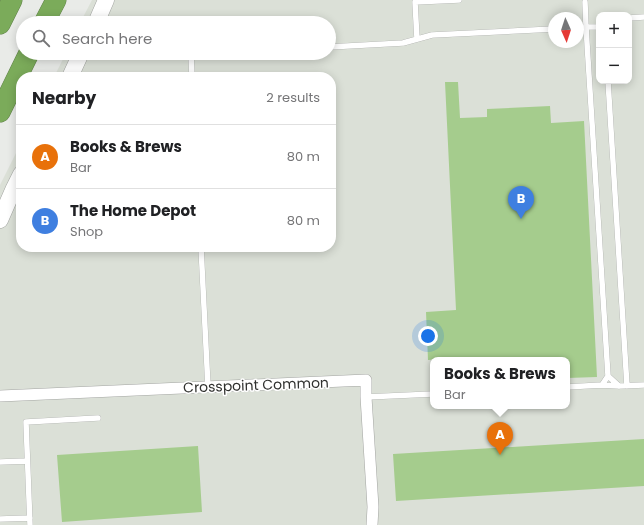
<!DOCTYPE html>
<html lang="en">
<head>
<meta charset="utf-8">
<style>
	body { margin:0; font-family:Poppins,sans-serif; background:#f2f2f2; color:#202124 }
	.controls { position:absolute; right:12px; top:12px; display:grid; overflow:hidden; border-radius:8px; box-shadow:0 2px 10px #0003 }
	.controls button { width:36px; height:36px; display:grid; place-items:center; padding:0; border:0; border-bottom:1px solid #e0e0e0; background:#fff; color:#202124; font:20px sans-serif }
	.compass { position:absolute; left:548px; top:12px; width:36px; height:36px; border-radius:50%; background:#fff; box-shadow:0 2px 10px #0003; rotate:177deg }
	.you { position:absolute; left:428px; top:336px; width:14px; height:14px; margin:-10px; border:3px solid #fff; border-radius:50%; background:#1a73e8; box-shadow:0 0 0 6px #1a73e833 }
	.badge { display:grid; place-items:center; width:26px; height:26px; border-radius:50%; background:#b23789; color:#fff; font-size:13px; font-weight:700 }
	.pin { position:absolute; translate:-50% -33px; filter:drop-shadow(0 1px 2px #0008) }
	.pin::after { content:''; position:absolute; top:21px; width:14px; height:12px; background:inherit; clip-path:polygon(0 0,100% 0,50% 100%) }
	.popup { position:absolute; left:430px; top:357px; width:140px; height:52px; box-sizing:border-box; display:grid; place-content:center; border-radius:8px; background:#fff; filter:drop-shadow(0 1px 3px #0005); font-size:13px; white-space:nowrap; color:#757577 }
	.popup b { font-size:15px; color:#202124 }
	.popup::after { content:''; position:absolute; left:50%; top:100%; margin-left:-8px; border:8px solid transparent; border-top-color:#fff }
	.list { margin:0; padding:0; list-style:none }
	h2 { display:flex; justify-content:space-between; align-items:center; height:52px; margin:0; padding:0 16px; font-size:17px }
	h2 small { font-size:13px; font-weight:400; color:#757577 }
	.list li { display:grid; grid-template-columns:26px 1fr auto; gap:12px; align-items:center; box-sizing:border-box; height:64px; padding:0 16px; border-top:1px solid #e0e0e0 }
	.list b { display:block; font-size:15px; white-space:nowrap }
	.list p { margin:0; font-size:13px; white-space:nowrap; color:#757577 }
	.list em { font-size:13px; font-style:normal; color:#757577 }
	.icon { flex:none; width:22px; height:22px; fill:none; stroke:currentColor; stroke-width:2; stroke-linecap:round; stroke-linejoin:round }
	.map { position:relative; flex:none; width:644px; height:525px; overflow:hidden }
	.search { position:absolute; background:#fff; box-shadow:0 2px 10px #0003; left:16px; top:16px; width:320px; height:44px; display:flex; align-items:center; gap:10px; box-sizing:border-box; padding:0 14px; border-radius:22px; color:#757577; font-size:15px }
	.panel { position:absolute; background:#fff; box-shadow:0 2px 10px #0003; left:16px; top:72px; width:320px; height:180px; border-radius:16px }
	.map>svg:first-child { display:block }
</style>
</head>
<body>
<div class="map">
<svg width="644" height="525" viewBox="0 0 644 525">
	<rect width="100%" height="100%" fill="#e9ebe8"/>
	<path fill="#dbe0d7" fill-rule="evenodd" d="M92,0H644V525H0V185L21,143V247H331V77H54L66,53H329V23H80ZM599,15H629V81H599ZM554,18H578V42H554ZM433,360H567V406H433Z"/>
	<path fill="#a5cc8d" d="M445,82H458L460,118L487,117V109L550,106L551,123L584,121L597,377L567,378V360H457V358L428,360L426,312L456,310Z
		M644,439V486L396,501L393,454Z
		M198,446L202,512L62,522L57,455Z"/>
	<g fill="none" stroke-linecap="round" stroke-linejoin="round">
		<g stroke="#a3a5a2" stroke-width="6">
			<path id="lane" d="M585,2L586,27H599
				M629,18L644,17
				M417,39L415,2L459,0
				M329,47L403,43L432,35L554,29
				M106,53L111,55L191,54L217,53
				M191,54L192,77
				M608,81L627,386
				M201,247L208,387
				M608,376L619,386
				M602,385L619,386L644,385
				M567,387L602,385L608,376L586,27L578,28
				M366,397L433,394
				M0,462L27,461
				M0,519L30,518
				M30,525L26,422L98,418"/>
		</g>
		<g stroke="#a3a5a2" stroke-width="12">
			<path id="street" d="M0,396L366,380V397L373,507L372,525"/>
		</g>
		<g stroke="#a3a5a2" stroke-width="17">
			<path id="secondary" d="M96,23L106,0
				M70,77L81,53
				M0,220L14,188L21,174"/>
		</g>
		<g stroke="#61804b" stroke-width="21">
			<path id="highway" d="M44,23L56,0
				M0,24L12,0
				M0,112L29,53"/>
		</g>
		<use href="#lane" stroke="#fff" stroke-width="5.5"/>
		<use href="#street" stroke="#fff" stroke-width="11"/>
		<use href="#secondary" stroke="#fff" stroke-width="16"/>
		<use href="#highway" stroke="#7bab5a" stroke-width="20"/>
	</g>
	<g text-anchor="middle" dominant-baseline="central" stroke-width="3" stroke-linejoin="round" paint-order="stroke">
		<g font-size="14" fill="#30312f" stroke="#fff">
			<text transform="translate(256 385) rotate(-2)">Crosspoint Common</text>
		</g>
	</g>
</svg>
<div class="controls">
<button>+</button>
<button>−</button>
</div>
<svg class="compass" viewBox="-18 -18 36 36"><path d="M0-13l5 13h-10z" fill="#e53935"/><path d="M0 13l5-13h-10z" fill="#757577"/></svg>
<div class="you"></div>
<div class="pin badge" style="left:500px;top:455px;background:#e8710a">A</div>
<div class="popup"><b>Books &amp; Brews</b>Bar</div>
<div class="pin badge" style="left:521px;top:219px;background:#3f7fe0">B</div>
<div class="search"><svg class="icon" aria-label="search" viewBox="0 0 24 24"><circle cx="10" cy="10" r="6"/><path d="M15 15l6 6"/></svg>Search here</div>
<section class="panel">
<h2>Nearby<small>2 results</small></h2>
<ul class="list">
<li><span class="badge" style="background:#e8710a">A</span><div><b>Books &amp; Brews</b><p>Bar</p></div><em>80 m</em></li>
<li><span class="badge" style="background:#3f7fe0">B</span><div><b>The Home Depot</b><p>Shop</p></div><em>80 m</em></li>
</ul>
</section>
</div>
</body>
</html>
